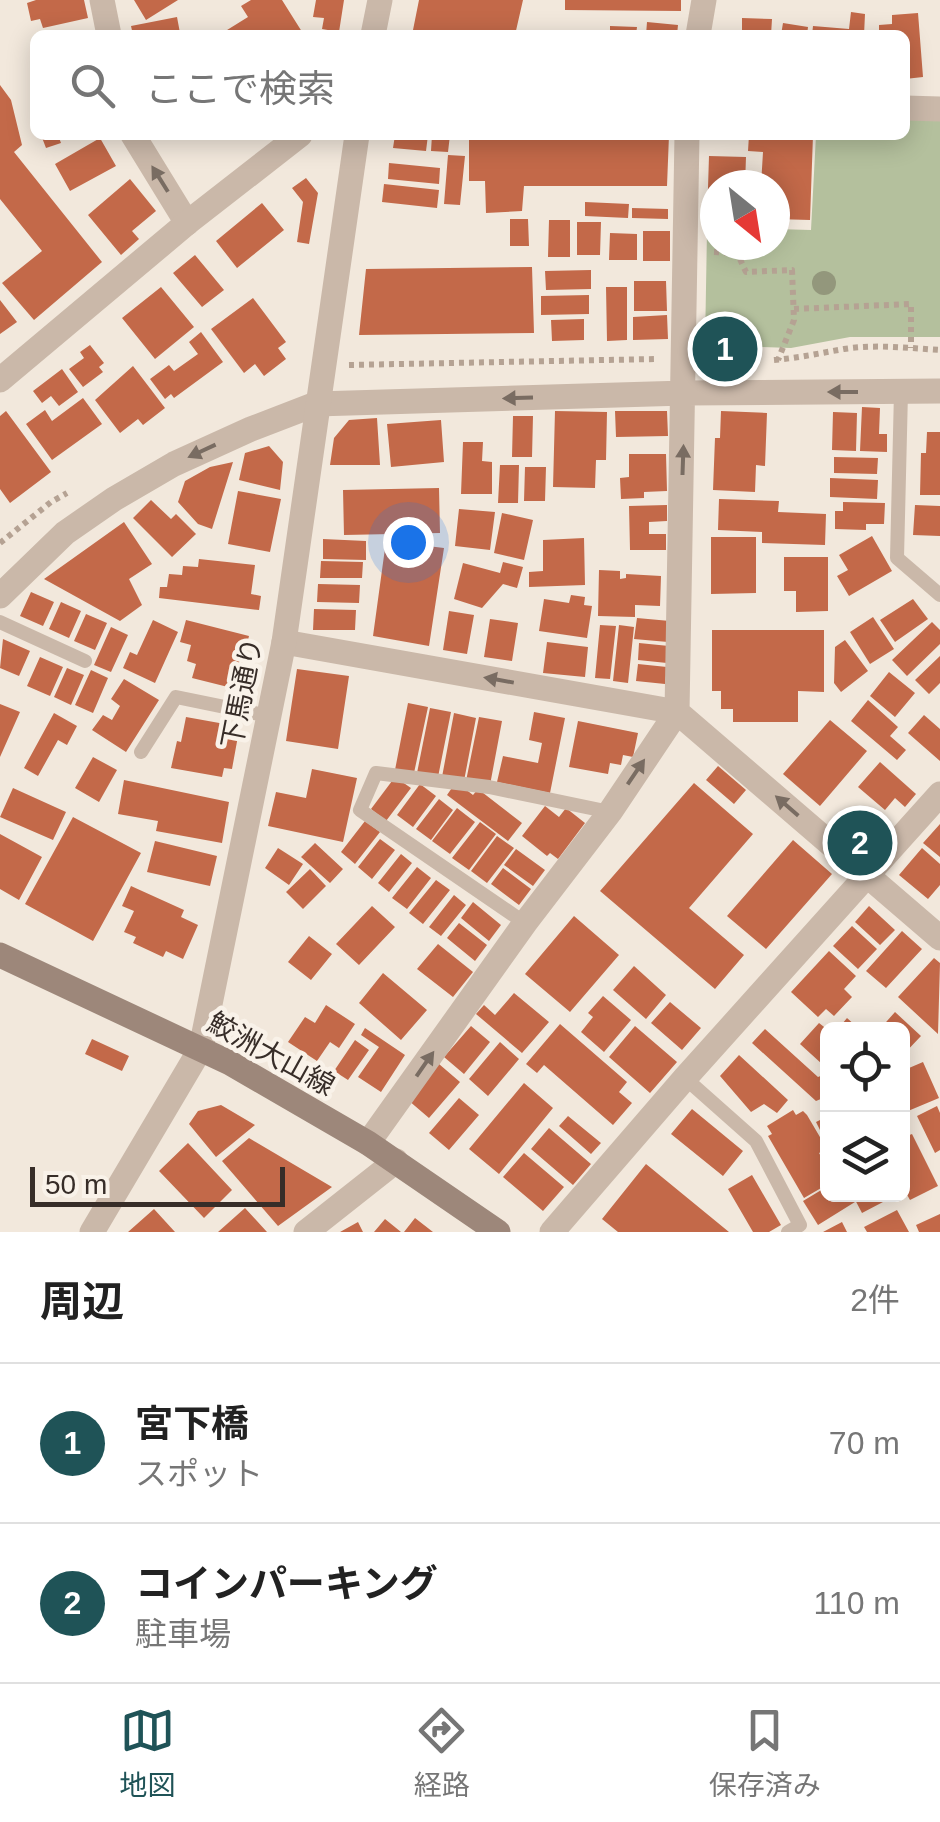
<!DOCTYPE html>
<html lang="ja">
<head>
<meta charset="utf-8">
<style>
	body { margin:0; font-family:Helvetica,"Noto Sans JP",sans-serif; background:#f6f6f6; color:#222 }
	.controls { position:absolute; right:30px; bottom:30px; display:grid; overflow:hidden; border-radius:15px; box-shadow:0 5px 25px #0003 }
	.controls button { width:90px; height:90px; display:grid; place-items:center; padding:0; border:0; border-bottom:2px solid #e0e0e0; background:#fff; color:#222; font:50px sans-serif }
	.compass { position:absolute; left:700px; top:170px; width:90px; height:90px; border-radius:50%; background:#fff; box-shadow:0 5px 25px #0003; rotate:150deg }
	.scale { position:absolute; left:30px; bottom:25px; width:255px; box-sizing:border-box; padding-left:10px; border:5px solid #372d28; border-top:0; font-size:28px; line-height:35px; white-space:nowrap; color:#372d28; -webkit-text-stroke:8px #f9f2e9; paint-order:stroke }
	.you { position:absolute; left:408px; top:542px; width:35px; height:35px; margin:-25px; border:8px solid #fff; border-radius:50%; background:#1a73e8; box-shadow:0 0 0 15px #1a73e833 }
	.badge { display:grid; place-items:center; width:65px; height:65px; border-radius:50%; background:#1f5357; color:#fff; font-size:32px; font-weight:700 }
	.pin { position:absolute; translate:-50% -50%; border:5px solid #fff; box-shadow:0 2px 10px #0006 }
	.list { margin:0; padding:0; list-style:none }
	h2 { display:flex; justify-content:space-between; align-items:center; height:130px; margin:0; padding:0 40px; font-size:42px }
	h2 small { font-size:32px; font-weight:400; color:#767676 }
	.list li { display:grid; grid-template-columns:65px 1fr auto; gap:30px; align-items:center; box-sizing:border-box; height:160px; padding:0 40px; border-top:2px solid #e0e0e0 }
	.list b { display:block; font-size:38px; white-space:nowrap }
	.list p { margin:0; font-size:32px; white-space:nowrap; color:#767676 }
	.list em { font-size:32px; font-style:normal; color:#767676 }
	.icon { flex:none; width:55px; height:55px; fill:none; stroke:currentColor; stroke-width:2; stroke-linecap:round; stroke-linejoin:round }
	.map { position:relative; flex:none; width:940px; height:1232px; overflow:hidden }
	.search { position:absolute; background:#fff; box-shadow:0 5px 25px #0003; left:30px; right:30px; top:30px; height:110px; display:flex; align-items:center; gap:25px; box-sizing:border-box; padding:0 35px; border-radius:15px; color:#767676; font-size:38px }
	.sheet { height:450px; background:#fff }
	nav { display:flex; justify-content:space-around; align-items:center; box-sizing:border-box; height:140px; border-top:2px solid #e0e0e0; background:#fff; font-size:28px; color:#767676 }
	nav a { display:grid; justify-items:center; gap:5px }
	nav .on { color:#1f5357 }
	.map>svg:first-child { display:block }
</style>
</head>
<body>
<div class="map">
<svg width="940" height="1232" viewBox="0 0 940 1232">
	<rect width="100%" height="100%" fill="#f2e8dc"/>
	<path fill="#b4c09d" d="M905,108L940,109V337H850L791,348L705,345L707,231L715,232V245H775V229L811,230L816,135H905Z"/>
	<path fill="#c36949" d="M36,0H84L88,18L43,28L40,19L31,21L27,3Z
		M134,0H178L146,20Z
		M251,0H282L304,35H219L248,17L241,6Z
		M316,0H344L339,32L322,29L324,18L313,17Z
		M419,0H523L515,35H412Z
		M565,0H681V11L565,10Z
		M851,12L865,14L864,35H812L813,26L849,29Z
		M918,13L923,77L905,79V35H879V25L892,24V15Z
		M177,17L180,33L133,35L131,26Z
		M742,18L772,19L771,35H742Z
		M647,22L678,25L677,35H646Z
		M783,23L808,27L807,35H781Z
		M610,26L637,27L636,35H610Z
		M0,85L11,100L22,145L14,152L102,262L34,320L2,283L42,251L0,199Z
		M41,135H58L61,143L46,148Z
		M395,135H428L426,151L393,148Z
		M432,135H450L448,152L431,151Z
		M469,135H669L667,186H524L522,211L486,213L485,181H469Z
		M749,135H813L810,220L775,219V185H761L763,152L748,151Z
		M100,138L116,166L70,191L55,164Z
		M448,155L465,156L460,205L444,204Z
		M709,156L746,157L745,185H715V221L707,220Z
		M389,163L440,168L439,184L388,179Z
		M306,178L318,193L309,244L297,242L303,202L292,188Z
		M130,179L156,211L132,231L139,239L121,255L88,215Z
		M384,184L439,190L437,208L382,202Z
		M585,202L629,204L628,218L585,216Z
		M262,203L284,230L237,268L216,241Z
		M632,208L668,209V219L632,218Z
		M510,219H528L529,246H510Z
		M549,220H570V257H548Z
		M577,222H601L600,255H577Z
		M643,231H670V261H643Z
		M610,233L637,234V260H609Z
		M195,255L224,290L202,307L173,273Z
		M532,267L534,333L359,335L366,269Z
		M591,270V289L546,290L545,271Z
		M634,281H666L667,311H634Z
		M161,287L194,327L155,359L122,318Z
		M606,287H627V340L607,341Z
		M589,295V314L541,315V296Z
		M253,298L286,342L278,348L286,359L264,376L255,364L244,373L211,329Z
		M0,300L17,322L0,334Z
		M667,315L668,339L633,340V317Z
		M584,319V340L552,341L551,320Z
		M201,332L223,362L174,398L171,394L165,399L150,379L169,365L174,371L198,354L189,342Z
		M90,345L104,363L99,367L103,372L83,387L69,369L84,358L80,352Z
		M133,366L165,408L143,425L138,419L120,433L95,400Z
		M62,369L78,392L59,406L51,396L42,403L33,391Z
		M83,398L102,424L52,460L26,424L45,410L52,421Z
		M862,407L880,408L879,434H887V452L860,451Z
		M6,411L51,472L10,503L0,489V416Z
		M555,411L607,412L606,460H596L595,488L553,487Z
		M615,411H667L668,436L616,437Z
		M721,411L767,413L765,466L756,465L755,492L713,490L715,438H720Z
		M833,412L857,413L856,451L832,450Z
		M513,416H533L532,457H512Z
		M377,418L380,465H330L334,438L349,420Z
		M441,420L444,462L391,467L387,424Z
		M927,432H940V495H920L921,453H926Z
		M463,442H483L482,461L492,462V494H461Z
		M269,446L283,462L280,490L239,480L245,453Z
		M629,454H666L667,491L644,492V498L621,499L620,478L629,477Z
		M834,457L878,458L877,474L834,473Z
		M233,462L212,529L198,524L178,502L185,481L210,467Z
		M500,465H519L518,503H498Z
		M525,467H546L545,501H524Z
		M830,478L878,480L877,499L830,497Z
		M439,488L440,533L344,535L343,490Z
		M238,491L281,499L270,552L228,544Z
		M719,499L779,501L778,512L826,514L825,545L762,543V532L718,530Z
		M151,500L171,519L176,514L196,534L172,557L133,518Z
		M843,502L885,503L884,524H866V530L835,529V511H843Z
		M667,505V521L649,522V534H666V550H630L629,506Z
		M915,505L940,506V536L913,535Z
		M459,509L495,512L490,550L455,546Z
		M502,513L533,520L524,560L494,553Z
		M124,522L152,564L129,579L142,605L120,621L44,579Z
		M872,536L892,571L849,596L837,576L848,570L839,555Z
		M711,537H756V593L711,594Z
		M584,538L585,585L529,587V572L543,571V540Z
		M323,539L366,541V560L323,559Z
		M386,541L444,548L429,646L373,636Z
		M784,557H828V611L796,612V591H784Z
		M199,559L255,565L251,594L261,596L259,610L159,598L160,587H167L169,574L182,575L183,566L198,567Z
		M321,561L363,562L362,578H320Z
		M503,562L523,567L517,588L503,584L482,608L454,599L463,563L500,573Z
		M599,570L620,571V579L626,578V574L661,576L660,606L635,605V617L598,616Z
		M318,584L360,585L359,603L317,602Z
		M31,592L54,602L43,626L20,616Z
		M571,595L585,597L584,605L592,606L587,638L539,631L544,599L569,603Z
		M913,599L928,619L895,642L880,620Z
		M61,602L81,611L69,638L49,629Z
		M314,609L356,610L355,630H313Z
		M449,611L474,615L467,654L443,650Z
		M86,614L107,623L95,650L74,641Z
		M873,617L894,649L870,664L850,632Z
		M637,618L670,621L668,642L634,639Z
		M490,619L518,623L512,661L484,657Z
		M153,620L178,632L155,683L123,668L130,652L137,655Z
		M186,620L249,636L236,689L192,678L196,664L187,661L191,645L180,642Z
		M932,622L940,630V644L907,676L892,660Z
		M600,625L616,626L610,679L595,678Z
		M619,625L634,627L628,683L613,681Z
		M111,627L128,635L111,672L94,665Z
		M712,630H824V692L798,691V722H733V709H721V691H712Z
		M3,639L30,651L19,676L0,668Z
		M845,640L868,671L841,692L834,683L835,647Z
		M547,642L588,647L585,677L543,673Z
		M639,643L669,646L667,663L638,660Z
		M940,656V683L929,694L915,680Z
		M40,657L63,667L50,696L27,686Z
		M638,664L667,667L665,684L636,681Z
		M67,668L84,675L71,705L54,697Z
		M297,669L349,676L338,749L286,741Z
		M91,670L108,678L93,713L75,705Z
		M889,672L915,693L895,717L870,696Z
		M124,679L159,700L126,752L92,730L103,715L112,720L120,706L111,699Z
		M868,700L898,727L890,736L906,750L897,760L851,721Z
		M408,703L428,707L414,773L395,770Z
		M0,704L20,712L0,757Z
		M430,708L451,712L438,777L417,773Z
		M534,712L565,718L550,793L497,782L503,756L538,763L542,743L529,740Z
		M54,713L77,726L67,745L58,740L38,776L24,768Z
		M454,713L476,718L464,781L442,777Z
		M924,715L940,729V761L908,733Z
		M186,717L236,726L234,736H238L232,769L224,768L222,777L171,768L177,741L181,742Z
		M479,717L502,721L490,785L466,781Z
		M830,720L867,751L820,806L783,774Z
		M578,721L638,733L633,757L623,755L621,765L610,763L608,774L569,767Z
		M93,757L117,770L99,802L75,788Z
		M880,762L916,794L905,807L895,798L885,810L858,787Z
		M718,766L746,790L734,804L706,780Z
		M312,769L357,778L343,842L268,826L276,792L306,798Z
		M395,777L411,788L386,821L371,809Z
		M124,780L229,802L222,843L156,831L158,821L118,814Z
		M456,782L473,795L478,789L522,823L508,841L447,795Z
		M694,783L753,834L689,908L744,955L715,989L600,891Z
		M420,784L436,796L413,827L397,815Z
		M13,788L66,812L53,840L0,817Z
		M439,799L453,810L431,840L416,829Z
		M545,806L559,817L566,808L585,823L558,859L550,853L547,856L522,836Z
		M457,808L475,822L450,854L432,841Z
		M73,817L141,853L93,941L25,904Z
		M365,821L380,832L355,864L341,852Z
		M480,822L496,834L469,870L452,858Z
		M940,824V857L923,843Z
		M0,834L42,857L19,900L0,889Z
		M497,836L514,848L487,883L471,871Z
		M380,839L395,850L372,879L358,867Z
		M793,840L832,874L766,949L727,916Z
		M155,841L217,856L210,886L147,872Z
		M315,843L343,869L330,883L301,857Z
		M278,848L303,864L289,885L265,868Z
		M922,848L940,864V885L928,899L899,875Z
		M516,849L545,870L533,886L504,865Z
		M401,854L412,863L389,892L378,883Z
		M417,867L431,878L407,909L392,898Z
		M503,868L531,889L519,905L491,884Z
		M310,869L326,886L303,909L286,892Z
		M436,880L450,890L423,924L409,913Z
		M131,886L184,910L181,917L198,925L183,959L166,951L163,957L133,943L136,937L124,932L134,911L122,906Z
		M454,895L466,905L441,936L429,927Z
		M473,902L501,925L489,941L461,918Z
		M372,906L395,927L359,965L336,944Z
		M869,906L895,930L880,945L855,922Z
		M574,916L619,955L570,1012L525,974Z
		M459,923L487,945L475,961L447,938Z
		M852,926L877,949L858,969L833,946Z
		M902,931L922,949L886,988L866,971Z
		M309,936L332,954L311,980L288,962Z
		M438,944L473,972L453,997L417,969Z
		M829,951L856,976L844,989L852,997L834,1016L826,1009L818,1017L791,992Z
		M934,958L940,963L938,1034L898,997Z
		M634,966L666,995L646,1019L613,990Z
		M383,973L427,1010L401,1040L359,1003Z
		M514,993L549,1022L522,1053L476,1014L484,1005L495,1015Z
		M603,996L631,1020L604,1052L581,1032L593,1017L588,1013Z
		M670,1002L701,1028L682,1050L651,1023Z
		M326,1005L355,1024L339,1048L330,1042L317,1061L288,1042L305,1017L315,1023Z
		M895,1012L921,1036L902,1056V1030H879Z
		M847,1018L857,1027L855,1030H848L842,1024Z
		M819,1023L828,1030V1058L822,1064L800,1044Z
		M560,1024L627,1082L619,1092L632,1103L613,1125L544,1065L537,1073L526,1064Z
		M471,1026L490,1042L464,1074L444,1057Z
		M635,1026L677,1062L650,1093L609,1057Z
		M365,1028L405,1055L381,1092L358,1077L379,1047L361,1035Z
		M765,1029L818,1077L828,1073V1096L816,1101L752,1043Z
		M92,1039L129,1056L122,1071L85,1054Z
		M355,1040L369,1050L348,1080L334,1071Z
		M500,1042L519,1059L488,1096L469,1079Z
		M739,1055L788,1100L777,1113L764,1104L751,1112L720,1076Z
		M923,1062L939,1098L908,1111L902,1098V1071Z
		M439,1064L460,1082L429,1118L408,1100Z
		M524,1083L553,1108L499,1174L469,1149Z
		M459,1098L479,1115L449,1150L429,1133Z
		M221,1105L255,1125L216,1157L189,1124L198,1111Z
		M937,1106L940,1113V1150L935,1153L917,1116Z
		M692,1109L743,1151L723,1176L671,1134Z
		M793,1110L796,1115L803,1111L807,1115L827,1149L819,1153L823,1160L828,1158V1184L804,1198L768,1136L772,1134L767,1126Z
		M568,1116L601,1143L591,1154L559,1126Z
		M828,1116V1146L816,1122Z
		M549,1128L591,1164L573,1185L531,1149Z
		M912,1134L938,1186L910,1200L902,1186V1138Z
		M249,1138L332,1187L278,1226L222,1161Z
		M188,1143L232,1190L204,1218L159,1171Z
		M524,1153L564,1187L543,1211L503,1177Z
		M646,1164L729,1232H618L602,1219Z
		M752,1175L781,1225L769,1232H753L728,1189Z
		M828,1186V1194H850L855,1202L818,1225L803,1201Z
		M852,1194H889L881,1199L883,1202L862,1213Z
		M245,1208L267,1232H218Z
		M154,1209L175,1232H128Z
		M897,1210L909,1232H867L864,1227Z
		M940,1214V1232H919L916,1225Z
		M415,1218L433,1232H404Z
		M385,1219L401,1232H374Z
		M358,1222L363,1232H340Z
		M842,1222L847,1232H823Z"/>
	<g fill="none" stroke-linecap="round" stroke-linejoin="round">
		<path stroke="#b5a293" stroke-width="6" stroke-dasharray="5 5" stroke-linecap="butt" d="M714,252L737,253L746,272L792,270L794,320L778,360
			M794,309L911,304V348
			M774,360C798,358 821,353 844,349C876,344 908,348 940,350
			M349,365L656,359
			M0,543L51,502L67,493"/>
		<path stroke="#cab8a9" stroke-width="14" d="M901,392L897,558L940,595
			M0,622L85,661
			M141,752L176,697L269,716
			M525,923L360,810L376,773L489,787L610,812
			M685,1078L756,1141L800,1225L788,1232"/>
		<path stroke="#cab8a9" stroke-width="25" d="M102,0L109,35
			M698,35L704,0
			M905,108L940,109
			M133,135L187,223
			M0,596L65,533L114,499L174,464L251,429L316,404L685,393L940,391
			M284,642L677,712L940,938
			M368,1143L525,923L610,812L677,712L687,135
			M306,1232L396,1161
			M552,1232L685,1078L940,794"/>
		<path stroke="#cab8a9" stroke-width="25" d="M373,35L380,0
			M0,380L187,223L300,135
			M92,1232L201,1048L284,642L357,135"/>
		<path stroke="#9d877a" stroke-width="25" d="M0,955L230,1063L368,1143L498,1232"/>
	</g>
	<circle fill="#93977c" cx="824" cy="283" r="12"/>
	<defs><path id="oneway-solid" d="M-6-.8H1V-3.2L6.5 0L1 3.2V.8H-6Z" transform="scale(2.5)"/></defs>
	<g fill="#796c62">
		<use href="#oneway-solid" transform="translate(160 179) rotate(-122)"/>
		<use href="#oneway-solid" transform="translate(843 392) rotate(180)"/>
		<use href="#oneway-solid" transform="translate(518 398) rotate(178)"/>
		<use href="#oneway-solid" transform="translate(202 451) rotate(155)"/>
		<use href="#oneway-solid" transform="translate(683 460) rotate(-88)"/>
		<use href="#oneway-solid" transform="translate(499 680) rotate(-170)"/>
		<use href="#oneway-solid" transform="translate(636 772) rotate(-56)"/>
		<use href="#oneway-solid" transform="translate(787 806) rotate(-139)"/>
		<use href="#oneway-solid" transform="translate(425 1064) rotate(-55)"/>
	</g>
	<g text-anchor="middle" dominant-baseline="central" stroke-width="9" stroke-linejoin="round" paint-order="stroke">
		<g font-size="28" fill="#372d28" stroke="#f9f2e9">
			<text transform="translate(242 693) rotate(-79)">下馬通り</text>
			<text transform="translate(271 1054) rotate(29)">鮫洲大山線</text>
		</g>
	</g>
</svg>
<div class="controls">
<button><svg class="icon" aria-label="locate" viewBox="0 0 24 24"><circle cx="12" cy="12" r="6"/><path d="M12 2v4M12 18v4M2 12h4M18 12h4"/></svg></button>
<button><svg class="icon" aria-label="layers" viewBox="0 0 24 24"><path d="M12 4l9 5-9 5-9-5zM3 14l9 5 9-5"/></svg></button>
</div>
<svg class="compass" viewBox="-18 -18 36 36"><path d="M0-13l5 13h-10z" fill="#e53935"/><path d="M0 13l5-13h-10z" fill="#767676"/></svg>
<div class="scale">50 m</div>
<div class="you"></div>
<div class="pin badge" style="left:725px;top:349px">1</div>
<div class="pin badge" style="left:860px;top:843px">2</div>
<div class="search"><svg class="icon" aria-label="search" viewBox="0 0 24 24"><circle cx="10" cy="10" r="6"/><path d="M15 15l6 6"/></svg>ここで検索</div>
</div>
<section class="sheet">
<h2>周辺<small>2件</small></h2>
<ul class="list">
<li><span class="badge">1</span><div><b>宮下橋</b><p>スポット</p></div><em>70 m</em></li>
<li><span class="badge">2</span><div><b>コインパーキング</b><p>駐車場</p></div><em>110 m</em></li>
</ul>
</section>
<nav>
<a class="on"><svg class="icon" aria-label="map" viewBox="0 0 24 24"><path d="M3 6l6-2 6 2 6-2v14l-6 2-6-2-6 2zM9 4v14M15 6v14"/></svg>地図</a>
<a><svg class="icon" aria-label="directions" viewBox="0 0 24 24"><path d="M12 3l9 9-9 9-9-9zM9 14v-3h6M13 9l2 2-2 2"/></svg>経路</a>
<a><svg class="icon" aria-label="saved" viewBox="0 0 24 24"><path d="M7 4h10v16l-5-4-5 4z"/></svg>保存済み</a>
</nav>
</body>
</html>
